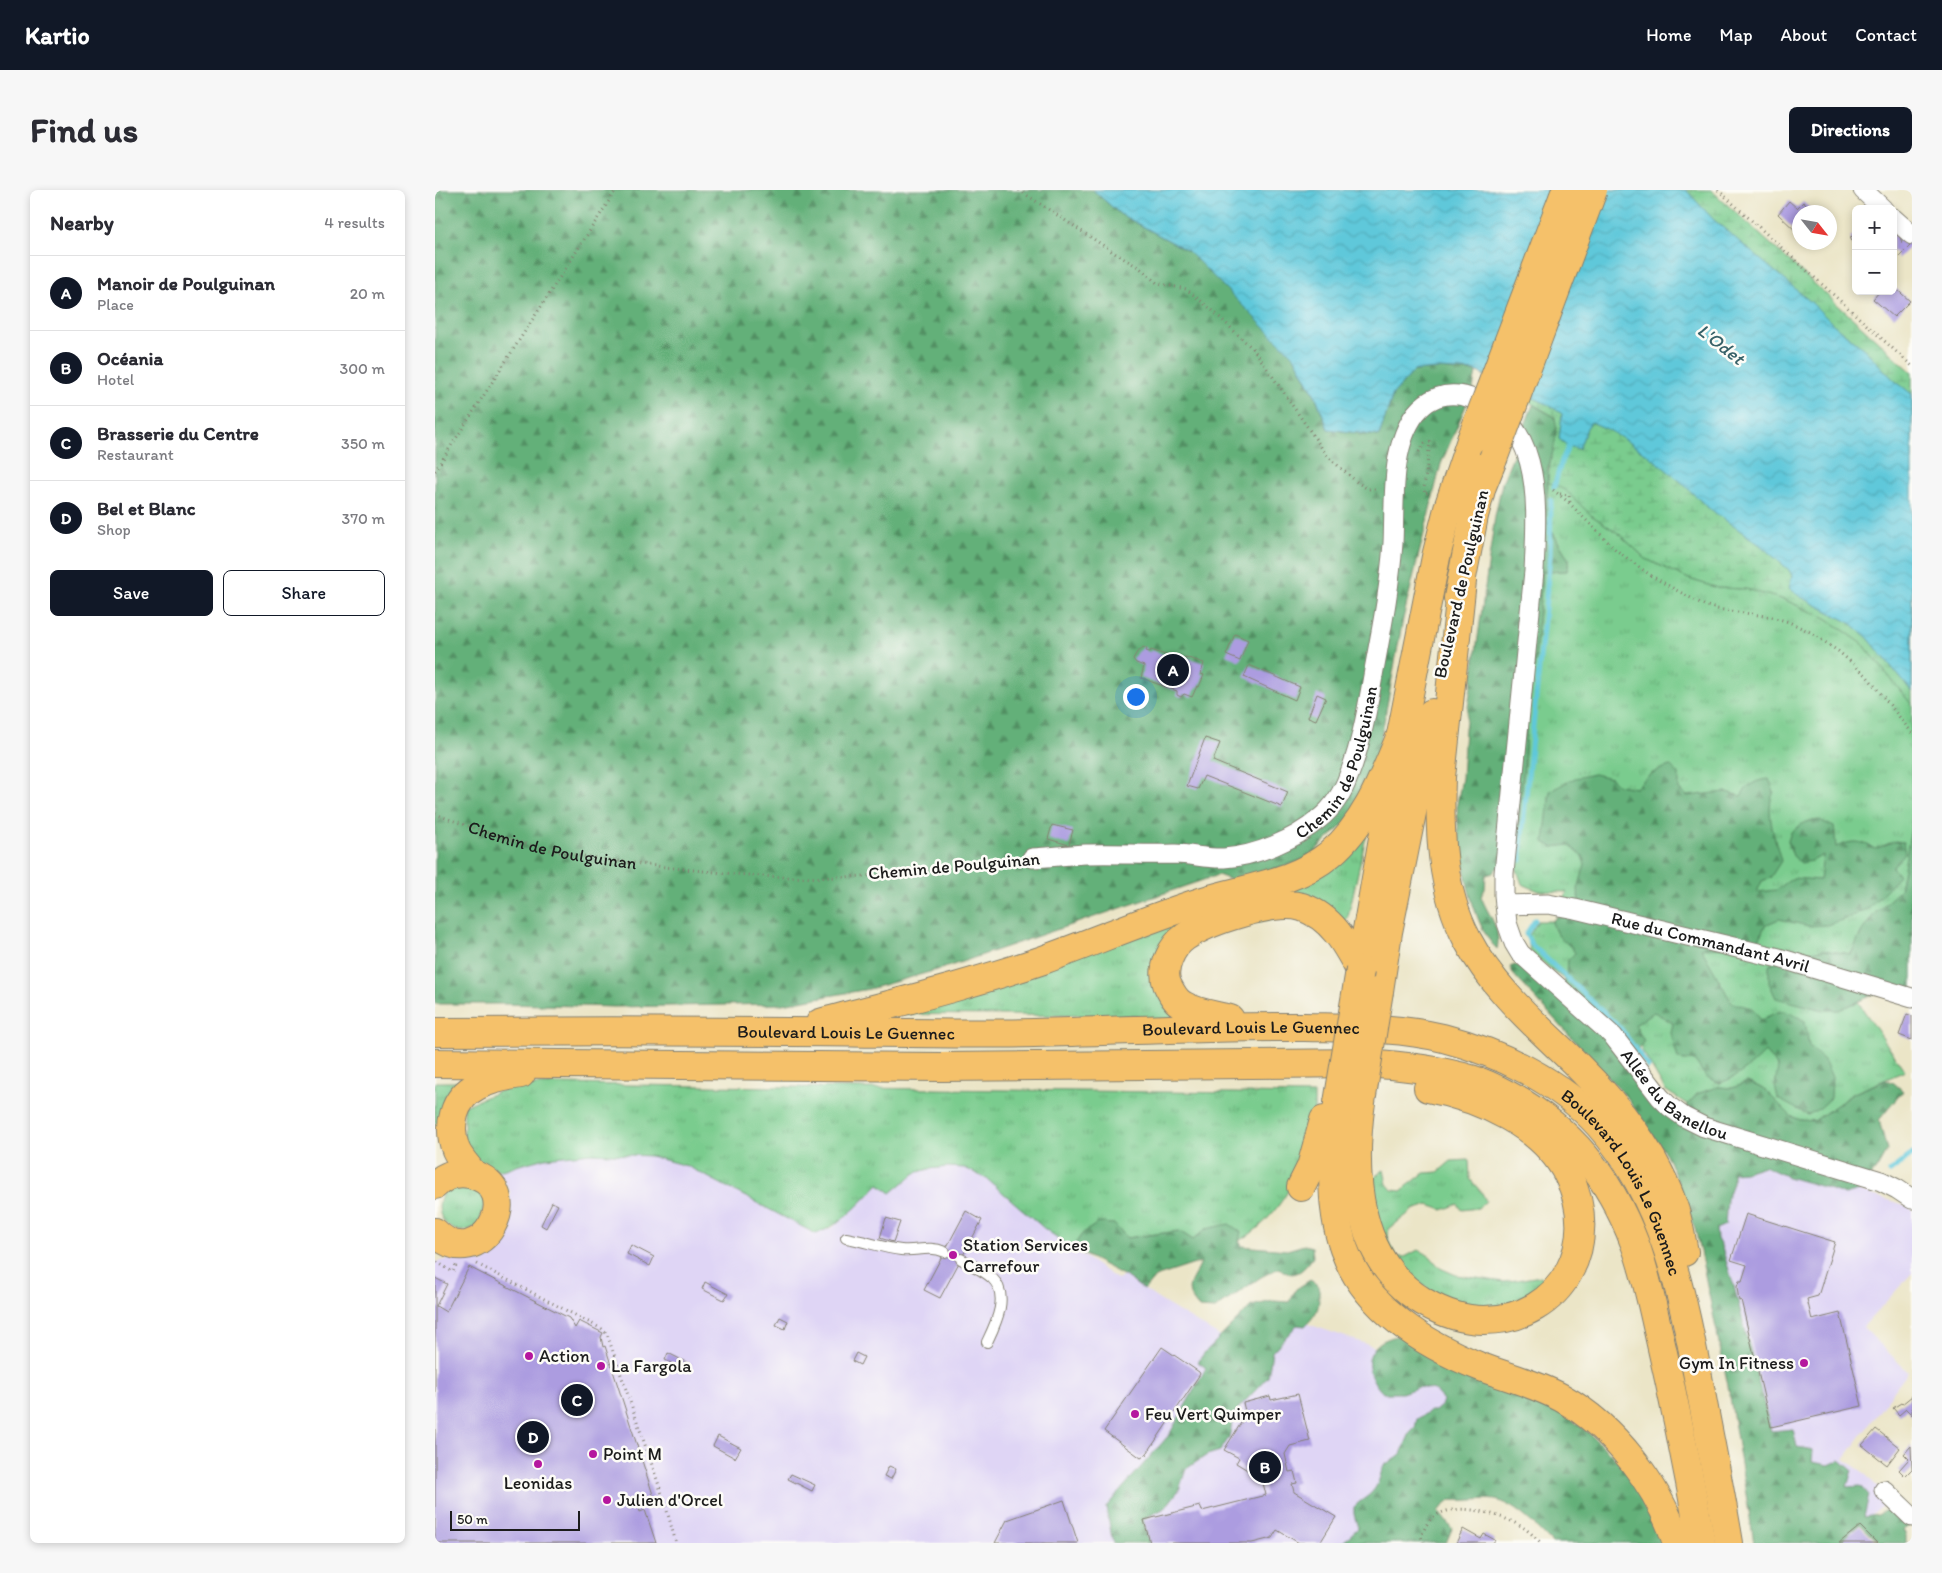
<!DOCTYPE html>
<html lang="en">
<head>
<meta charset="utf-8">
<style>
	body { margin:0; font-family:Itim,sans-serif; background:#f7f7f7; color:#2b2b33 }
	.controls { position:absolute; right:15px; top:15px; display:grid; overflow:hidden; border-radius:8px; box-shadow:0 2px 8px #0003 }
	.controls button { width:45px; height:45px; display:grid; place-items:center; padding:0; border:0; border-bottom:1px solid #e1e1e2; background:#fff; color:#2b2b33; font:25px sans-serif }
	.compass { position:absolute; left:1357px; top:15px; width:45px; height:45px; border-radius:50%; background:#fff; box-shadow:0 2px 8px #0003; rotate:121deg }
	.scale { position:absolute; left:15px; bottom:12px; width:130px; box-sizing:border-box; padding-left:5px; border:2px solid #1c1c1c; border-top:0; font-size:14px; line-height:18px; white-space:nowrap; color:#1c1c1c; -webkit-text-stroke:4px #fdfcf7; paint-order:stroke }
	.you { position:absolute; left:700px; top:506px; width:18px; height:18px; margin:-12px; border:4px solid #fff; border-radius:50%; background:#1a73e8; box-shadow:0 0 0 8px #1a73e833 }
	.badge { display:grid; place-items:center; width:32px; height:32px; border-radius:50%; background:#111827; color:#fff; font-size:16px; font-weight:700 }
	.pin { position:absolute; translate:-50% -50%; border:2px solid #fff; box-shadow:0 1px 5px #0006 }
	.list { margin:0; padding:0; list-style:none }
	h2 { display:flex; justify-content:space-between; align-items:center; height:65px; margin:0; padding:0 20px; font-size:21px }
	h2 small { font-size:16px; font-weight:400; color:#7c7c81 }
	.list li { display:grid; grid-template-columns:32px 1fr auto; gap:15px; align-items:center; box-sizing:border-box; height:75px; padding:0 20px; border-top:1px solid #e1e1e2 }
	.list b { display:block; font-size:19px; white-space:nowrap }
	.list p { margin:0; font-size:16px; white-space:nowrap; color:#7c7c81 }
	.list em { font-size:16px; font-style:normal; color:#7c7c81 }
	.actions { display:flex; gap:10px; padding:15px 20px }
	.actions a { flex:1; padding:11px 0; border:1px solid #111827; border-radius:8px; text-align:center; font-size:18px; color:#111827 }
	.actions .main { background:#111827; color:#fff }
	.map { position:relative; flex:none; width:1477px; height:1353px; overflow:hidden; border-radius:8px }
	header { display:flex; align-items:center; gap:30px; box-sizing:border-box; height:70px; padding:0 25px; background:#111827; color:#fff }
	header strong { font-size:24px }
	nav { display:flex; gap:28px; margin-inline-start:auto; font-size:18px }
	.intro { display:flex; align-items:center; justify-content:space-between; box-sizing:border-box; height:120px; padding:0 30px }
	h1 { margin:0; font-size:35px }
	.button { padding:12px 22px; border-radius:8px; background:#111827; color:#fff; font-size:18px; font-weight:700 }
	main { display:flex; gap:30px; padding:0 30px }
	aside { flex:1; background:#fff; border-radius:8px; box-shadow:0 2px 8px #0003 }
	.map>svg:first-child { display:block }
</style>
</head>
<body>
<header>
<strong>Kartio</strong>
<nav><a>Home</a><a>Map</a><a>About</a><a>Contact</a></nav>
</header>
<div class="intro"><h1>Find us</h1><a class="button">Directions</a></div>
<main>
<aside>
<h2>Nearby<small>4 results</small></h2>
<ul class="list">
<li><span class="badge">A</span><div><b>Manoir de Poulguinan</b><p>Place</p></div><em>20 m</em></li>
<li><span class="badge">B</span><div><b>Océania</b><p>Hotel</p></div><em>300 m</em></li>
<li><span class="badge">C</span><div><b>Brasserie du Centre</b><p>Restaurant</p></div><em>350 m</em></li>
<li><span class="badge">D</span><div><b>Bel et Blanc</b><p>Shop</p></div><em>370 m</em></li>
</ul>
<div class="actions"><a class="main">Save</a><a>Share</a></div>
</aside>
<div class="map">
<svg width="1477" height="1353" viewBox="0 0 1477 1353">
	<defs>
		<pattern id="grass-tufts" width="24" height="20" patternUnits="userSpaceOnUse" patternTransform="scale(1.25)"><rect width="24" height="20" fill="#7acc8e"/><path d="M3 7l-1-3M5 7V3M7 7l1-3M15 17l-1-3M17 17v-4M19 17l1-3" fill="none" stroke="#69af7a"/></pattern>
		<pattern id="forest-firs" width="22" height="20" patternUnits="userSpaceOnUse" patternTransform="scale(1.25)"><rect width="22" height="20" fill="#63b079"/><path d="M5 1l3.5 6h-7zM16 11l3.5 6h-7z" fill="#518e62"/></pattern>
		<pattern id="wetland-marsh" width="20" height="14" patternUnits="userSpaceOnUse" patternTransform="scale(1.25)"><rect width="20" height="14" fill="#7acc8e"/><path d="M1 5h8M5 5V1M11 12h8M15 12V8" fill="none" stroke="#69af7a"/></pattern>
		<pattern id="water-waves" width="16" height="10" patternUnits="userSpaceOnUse" patternTransform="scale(1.25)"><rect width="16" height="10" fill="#5fc8da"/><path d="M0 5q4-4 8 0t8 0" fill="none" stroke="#52abba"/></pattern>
	</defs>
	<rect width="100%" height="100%" fill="#fdfcf7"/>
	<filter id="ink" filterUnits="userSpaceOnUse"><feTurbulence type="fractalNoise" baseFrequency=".02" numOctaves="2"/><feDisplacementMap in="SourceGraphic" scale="10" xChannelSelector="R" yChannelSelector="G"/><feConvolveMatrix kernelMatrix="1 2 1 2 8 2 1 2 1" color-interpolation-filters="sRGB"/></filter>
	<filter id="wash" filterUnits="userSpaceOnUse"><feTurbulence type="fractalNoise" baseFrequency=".0096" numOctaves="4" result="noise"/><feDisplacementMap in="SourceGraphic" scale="20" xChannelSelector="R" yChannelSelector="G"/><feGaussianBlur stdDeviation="1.12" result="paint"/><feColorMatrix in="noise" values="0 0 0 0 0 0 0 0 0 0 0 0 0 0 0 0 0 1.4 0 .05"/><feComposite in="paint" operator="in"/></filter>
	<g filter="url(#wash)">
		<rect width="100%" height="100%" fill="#ebe5c7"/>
		<path fill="#dfd5f5" d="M1263,952L1473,1016L1477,1020V1083L1428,1137L1473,1182L1409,1269L1428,1282L1455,1310L1404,1353H1343L1273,1036Z
			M156,963L215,966L252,976L381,1044L398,1037L418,1020L444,994L456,1003L480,983L494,979L513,977L530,978L552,989L624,1049L682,1089L690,1086L723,1109L799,1155L835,1121L969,1167L1040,1196L933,1353H0V1072L31,1066L49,1073L74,1031L75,1001L63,981L110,968Z"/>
		<path fill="url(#grass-tufts)" stroke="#4b7455" d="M1113,292L1130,299L1156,325L1183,343L1211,369L1254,389L1283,398L1311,399L1350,410L1391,428L1428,454L1477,515V697L1427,741L1416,764L1387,760L1366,814C1393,821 1397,823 1423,812L1470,881L1419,903L1379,931L1365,930L1356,926L1329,899L1312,892L1298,898L1282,897L1262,904L1253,915L1230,900L1202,852L1153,809L1095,762L1093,747L1103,731H1117L1121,728L1132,702L1104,701L1087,694L1080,674L1089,575L1092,523L1100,471L1107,382L1132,381L1134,370L1111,331Z
			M932,642L913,727L907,735L888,719L735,749L745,830L713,831L700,826L443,824Z
			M0,892H26L5,944L0,933Z
			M119,894L879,904C879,916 880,931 877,942C866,984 843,1030 804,1051L771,1039L758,1050L744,1041L692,1048L679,1034L648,1043L637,1058L610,1039L552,989L530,978L513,977L494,979L480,983L456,1003L444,994C423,1015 409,1033 381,1044L252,976L215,966L156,963L110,968L63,981L41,969L29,957V916L77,896Z
			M1034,970L1035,989L1047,1003L1051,1011L1043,1018L1027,1020L1023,1014L1008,1020L993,1015L978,1020L954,1039C951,1051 956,1058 963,1067H970L983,1060L995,1066L1005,1078L1021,1085L1069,1092L1106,1086L1112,1092L1085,1112L1052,1120L1014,1116L958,1071L942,1026L936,989L949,980L952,994L957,1000L966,1001L989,983L1003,982L1016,971Z
			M37,995L51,1010L43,1036C39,1037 33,1041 28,1041C13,1042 1,1026 5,1011C6,1004 12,1000 17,996Z"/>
		<path fill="url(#forest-firs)" stroke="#40664a" d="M0,0H658L685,24L753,61L860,168L881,207L893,239L943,246L958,204L979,181L1002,179L1041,182L1038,199L1006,274L968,429L942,569L919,625L871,669L799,691L783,685L509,778L434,799L347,814L180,817L70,814H0Z
			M1098,215L1120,227L1123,241L1121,253L1113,278L1111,331L1134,370L1132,381L1107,382L1100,471L1092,523L1089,575L1080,674L1060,679L1058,683L1051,685L1050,699L1046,706C1052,724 1067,738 1062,759C1043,742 1031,695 1028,670L1023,668L1022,662L1024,657L1022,614L1027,588L1030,539L1060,326L1067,293Z
			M1236,576L1244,584V600L1252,606L1291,602L1306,606C1312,595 1321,590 1334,589L1339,602C1329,619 1341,652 1346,671L1335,688L1327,691L1322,702L1341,700L1358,688L1385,690L1388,665L1377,671L1366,673L1358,666L1353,651L1356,642L1370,632L1384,630L1399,637L1401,657C1417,650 1425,650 1440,659L1460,651L1468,652L1470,663L1457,677L1464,686L1434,718L1410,729L1393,735L1373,736L1344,729L1330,735L1325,748L1311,756L1266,758L1297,813L1317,818L1326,830C1348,818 1349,819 1370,831L1374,856L1389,870L1397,887L1396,908L1385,918L1373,925L1343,909L1340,896L1343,877L1330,862C1318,875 1303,887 1285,893L1271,887L1260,871L1243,869L1236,843L1238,833L1219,822L1200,835L1209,851L1191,875L1241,930L1262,904L1282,897L1298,898L1312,892L1329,899L1356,926L1365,930L1379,931L1419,903L1451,890L1459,893L1468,901L1444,930L1452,960L1442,978L1424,1001L1410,1005L1392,998L1353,987L1329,976L1310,982L1298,983V993L1292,1009L1290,1035L1281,1039L1282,1049L1287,1058L1299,1096L1336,1241L1358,1239L1362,1257L1378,1260L1377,1272L1394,1275L1405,1270L1417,1280L1412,1297L1426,1296L1434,1305L1429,1327L1443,1325L1454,1318L1462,1317L1475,1332L1474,1336L1468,1340L1471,1345V1353H1445L1425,1334L1403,1353H1319L1294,1201L1261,1042L1244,995L1231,964L1209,934L1193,909L1079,785L1075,777L1080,775L1092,779L1123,807L1132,785L1133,770L1140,763C1132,749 1121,751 1117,731L1121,728L1139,725L1144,713L1143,699L1150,675L1147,666L1134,655L1118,657L1109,652L1115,601L1140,588L1159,584L1176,588L1183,595L1201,598C1212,585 1220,580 1236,576Z
			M1477,633V801L1442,803L1404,820H1388L1341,808L1334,793V775L1360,764L1387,760L1416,764L1427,741L1440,723L1465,700Z
			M663,1033L679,1034L692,1048L744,1041L758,1050L771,1039L794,1034L806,1042L804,1051L807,1056L852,1060L869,1055L877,1057L878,1067C869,1080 859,1091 844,1078L826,1087L780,1119L764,1118C745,1097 758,1092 766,1072L720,1087L709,1100L690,1086L637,1058L648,1043Z
			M875,1090L884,1096C884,1117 885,1121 870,1136L862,1135L837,1162L833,1187L799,1223L794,1248L785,1261L772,1265L751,1279L744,1300L730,1318L708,1329L714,1353H678L671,1317L734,1245L771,1178L763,1172L769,1163L816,1116L838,1111L854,1112L861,1099Z
			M964,1145L1017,1181L1090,1205L1132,1226L1154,1243L1194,1282L1234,1353H1117C1102,1338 1085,1318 1064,1311C1054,1307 1030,1312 1016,1310L1003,1321L1017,1339L1011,1353H907L923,1338L919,1324V1317C924,1311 932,1308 937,1302C945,1294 945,1282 950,1273H954L966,1264L975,1243L980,1238L982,1229L995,1221H1000L1006,1216L1008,1210L999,1200L984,1197L967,1203H948C933,1188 926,1166 946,1152C951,1149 958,1147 964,1145Z"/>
		<path fill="url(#wetland-marsh)" stroke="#4b7455" d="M658,0L1477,362V515L1428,454L1391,428L1350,410L1311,399L1283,398L1254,389L1211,369L1183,343L1156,325L1130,300L1113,292C1113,268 1125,252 1120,227L1041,181L1002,179L979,181L958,204L944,246L893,239L881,207L860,168L753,61L685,24Z
			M1174,0H1276L1477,182V270Z"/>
		<path fill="url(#water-waves)" stroke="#3e727b" d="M658,0H1251L1279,30L1377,113L1398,134L1429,159L1459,190L1477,204V502L1433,448L1417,434L1364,406L1354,398L1357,386L1354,380L1325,355L1272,317L1245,291L1213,265L1174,240L1156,232L1152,238L1144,259L1133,256L1124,249L1127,224L1114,215L1041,181L1002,179L979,181L958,204L944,246L893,239L881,207L860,168L753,61L685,24Z"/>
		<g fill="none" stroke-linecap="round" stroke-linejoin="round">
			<path stroke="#5fc8da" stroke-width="5" d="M1119,297L1127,270L1136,251
				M1086,670V655L1111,409L1115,365L1116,310
				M1100,730L1091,744L1096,754L1186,839L1213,877
				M1454,982L1477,964"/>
		</g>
		<g id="blocks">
			<path fill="#ac9ce0" d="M1354,11L1362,18L1368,12L1379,22H1364V44L1343,24Z
				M1464,44L1467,53L1472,48L1477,54L1462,69L1460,61L1458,62V46Z
				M1421,45V61L1415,47Z
				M1458,96L1475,111L1459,127L1438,109L1445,101H1458Z
				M800,444L813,450L805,471L791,465Z
				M708,457L712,459L711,461L715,462L716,460L748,471L750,467L769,473L766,484L769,485L764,497L762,496L757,507L749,504L746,507L742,505V501L706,488L709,476L701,473L698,469L702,462L706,460Z
				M814,475L865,497L860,510L809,487Z
				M882,504L891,508L881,530L873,527Z
				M770,548L785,553L778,571L853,602L847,617L769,586L763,599L752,596Z
				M617,635L638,640L634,655L613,649Z
				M1472,824L1477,826V850L1464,845Z
				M117,1012L123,1015L111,1038L106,1035Z
				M531,1021L547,1030L505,1108L489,1100Z
				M1311,1024L1400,1052L1383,1106L1372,1109L1377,1130L1405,1123L1427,1216L1336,1237L1306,1110L1304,1111L1302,1097L1304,1091H1307L1312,1075L1296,1070Z
				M451,1028L465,1032L458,1052L445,1048Z
				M196,1055L219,1067L215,1076L192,1064Z
				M34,1077L134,1128L140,1138L144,1131L168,1143L166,1147L168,1157L170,1156L221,1314L220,1315L211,1310L203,1313L205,1322L210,1320L221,1353H0V1088L12,1094L1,1116L11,1122Z
				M270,1092L293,1104L289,1110L267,1099Z
				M345,1127L353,1131L350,1139L341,1135Z
				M727,1157L764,1182L765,1184L711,1265L706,1268L669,1241Z
				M233,1163L257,1175L253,1181L230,1170Z
				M421,1163L429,1167L425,1175L417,1171Z
				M863,1204L875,1251L855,1256L850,1264L854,1282L859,1281L862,1293L857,1294L859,1302L901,1327L885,1353H864L842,1340L837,1348L817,1353H715L709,1330L765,1316L767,1321L831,1305L827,1289L801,1273L804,1268L789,1260L811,1225L808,1213L835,1206L836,1210Z
				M1477,1206V1225L1471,1219L1464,1225L1458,1218L1466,1213L1467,1214Z
				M1441,1239L1465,1258L1452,1275L1427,1255Z
				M283,1246L306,1258L300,1268L278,1256Z
				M1476,1256L1477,1279L1470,1286L1464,1280L1474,1269L1469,1264Z
				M454,1276L461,1279L456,1289L449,1286Z
				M356,1284L380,1295L377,1301L353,1289Z
				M629,1310L643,1353H560L572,1330Z
				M1425,1336L1442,1353H1404Z
				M1028,1339L1046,1349L1049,1344L1060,1350L1058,1353H1021Z"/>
		</g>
	</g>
	<g filter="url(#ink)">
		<use href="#blocks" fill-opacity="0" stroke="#848072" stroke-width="1"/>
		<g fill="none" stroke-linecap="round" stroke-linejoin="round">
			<g stroke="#848072" stroke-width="12">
				<path id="service" d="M411,1048C430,1051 448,1058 466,1060C482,1062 493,1055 510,1062
					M526,1069C536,1075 548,1080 557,1088C575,1105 561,1133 552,1152"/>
			</g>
			<g stroke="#848072" stroke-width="21">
				<g id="minor">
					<path d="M1428,0L1448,19"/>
					<path d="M1458,28L1477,45"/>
					<path id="s2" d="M597,668C615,667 633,665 651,664C681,663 710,665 740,664C756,664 773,669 789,668C821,666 859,650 884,629C898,618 908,602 914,585C927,552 933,515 939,480C947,437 955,396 958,353C960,312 955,257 981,223C993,208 1010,202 1029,206C1110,226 1102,315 1099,381L1069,683V705L1072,733L1079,753L1085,763L1178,846L1225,907L1235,917L1249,927L1269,937L1446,991L1462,999L1477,1009"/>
					<path id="s3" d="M1070,715L1113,714L1140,719L1344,768L1477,808"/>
					<path d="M1449,1300L1477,1327"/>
				</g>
			</g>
			<g stroke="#848072" stroke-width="30">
				<g id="primary">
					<path d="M1027,391L1006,587C1004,642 1006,699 1032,749C1058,799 1102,836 1142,875C1183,916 1222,964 1240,1021C1244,1034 1246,1048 1249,1062"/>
					<path d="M1023,408L1039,326L1047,296L1058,269"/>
					<path d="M925,780L966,545L1001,367L1014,315L1036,250"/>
					<path d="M944,801L953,742L997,523"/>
					<path d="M795,829C780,825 761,823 748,815C740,811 736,802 732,794C726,778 737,756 750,747C773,731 839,709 867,717C897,727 911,754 925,780"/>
					<path d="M385,833C460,813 535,795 608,770C661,751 714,728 768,711C809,698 861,693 895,664C931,634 948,588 966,545"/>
					<path id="s4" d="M0,842C118,841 235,841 353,842C435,842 517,845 599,843C689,841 779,836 870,837C916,838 963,837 1008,848C1066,863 1124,891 1164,935C1231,1009 1249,1113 1267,1208C1276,1256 1286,1305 1294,1353"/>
					<path d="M0,873L506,877L927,873C965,875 1002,879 1039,890C1051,893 1062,899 1073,905C1136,938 1175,988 1200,1054C1211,1083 1217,1115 1224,1145C1240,1214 1254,1284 1266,1353"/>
					<path d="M926,912C916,983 920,1071 989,1112C1008,1123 1027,1130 1049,1130C1128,1130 1167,1052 1133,985C1108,935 1045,908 993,898"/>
					<path d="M903,913C898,960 893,1013 909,1059C930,1118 990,1155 1046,1177C1073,1187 1101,1194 1127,1208C1179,1237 1224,1296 1242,1353"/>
					<path d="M39,985C33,977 25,969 21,960C12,937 18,908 42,896C55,889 71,886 86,884"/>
					<path d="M0,995C9,986 21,981 35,984C95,997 45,1089 0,1042"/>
					<path d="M866,997L876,977L889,930"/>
				</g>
			</g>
			<g stroke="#848072" stroke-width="3" stroke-dasharray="1 4" stroke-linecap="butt">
				<path d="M584,0L681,64L705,78L722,93L751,99L777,120L820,161L893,267L923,293L933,299H943"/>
				<path d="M1283,0L1477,176"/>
				<path d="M984,262L990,253L995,252L989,298L990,304L994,302"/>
				<path d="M0,281L181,0"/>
				<path d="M1118,300L1131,310L1181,360L1215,385L1241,400L1269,415L1282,419L1337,427L1354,432L1375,442L1403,461L1431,485L1477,543"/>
				<path d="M1125,304L1134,305L1135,312"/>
				<path id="s1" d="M0,624C46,641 93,657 141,665C180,671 219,676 258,680C306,685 355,689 405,687C464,685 523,677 581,670"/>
				<path d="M2,1072L18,1082L21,1075"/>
				<path d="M42,1074L167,1139L172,1144L229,1310L241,1353"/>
				<path d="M988,1353L986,1346C989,1340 991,1334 996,1329C1018,1309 1067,1324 1089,1338C1095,1342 1101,1348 1106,1353"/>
			</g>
			<use href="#service" stroke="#fff" stroke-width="10"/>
			<use href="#minor" stroke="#fff" stroke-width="19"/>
			<use href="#primary" stroke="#f5c16b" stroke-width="28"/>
			<g stroke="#848072" stroke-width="30" stroke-linecap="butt">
				<path id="primary-bridge" d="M1036,250L1131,0
					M1058,269L1158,0
					M926,912L944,801
					M903,913L925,780"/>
			</g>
			<use href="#primary-bridge" stroke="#f5c16b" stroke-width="28"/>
		</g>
	</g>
	<g fill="#b5179e" stroke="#fdfcf7" stroke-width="2">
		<circle cx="518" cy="1065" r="5"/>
		<circle cx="94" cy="1166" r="5"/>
		<circle cx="1369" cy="1173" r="5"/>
		<circle cx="166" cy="1176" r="5"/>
		<circle cx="700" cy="1224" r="5"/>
		<circle cx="158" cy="1264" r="5"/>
		<circle cx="103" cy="1274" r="5"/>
		<circle cx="172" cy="1310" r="5"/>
	</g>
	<g text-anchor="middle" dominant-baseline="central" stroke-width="5" stroke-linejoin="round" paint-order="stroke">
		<g font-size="18" fill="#1c1c1c" stroke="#fdfcf7">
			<text transform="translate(1026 394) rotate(-77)">Boulevard de Poulguinan</text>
			<text stroke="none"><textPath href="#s2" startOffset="356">Chemin de Poulguinan</textPath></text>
			<text stroke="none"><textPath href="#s1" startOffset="122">Chemin de Poulguinan</textPath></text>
			<text transform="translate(519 676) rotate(-5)">Chemin de Poulguinan</text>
			<text stroke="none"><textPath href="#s3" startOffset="210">Rue du Commandant Avril</textPath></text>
			<text stroke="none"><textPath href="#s4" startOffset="816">Boulevard Louis Le Guennec</textPath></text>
			<text stroke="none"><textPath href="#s4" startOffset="411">Boulevard Louis Le Guennec</textPath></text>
			<text stroke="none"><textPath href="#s2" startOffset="1581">Allée du Banellou</textPath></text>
			<text stroke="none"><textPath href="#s4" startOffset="1251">Boulevard Louis Le Guennec</textPath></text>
		</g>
		<g font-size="18" fill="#1c1c1c" stroke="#fdfcf7" text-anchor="start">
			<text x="528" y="1055">Station Services<tspan x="528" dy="21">Carrefour</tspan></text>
			<text x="104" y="1166">Action</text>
			<text x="1359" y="1173" text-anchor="end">Gym In Fitness</text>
			<text x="176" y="1176">La Fargola</text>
			<text x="710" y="1224">Feu Vert Quimper</text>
			<text x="168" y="1264">Point M</text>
			<text x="103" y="1293" text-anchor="middle">Leonidas</text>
			<text x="182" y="1310">Julien d'Orcel</text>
		</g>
		<g font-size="19" font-style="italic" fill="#376168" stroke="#fdfcf7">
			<text transform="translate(1286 154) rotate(38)">L'Odet</text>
		</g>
	</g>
</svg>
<div class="controls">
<button>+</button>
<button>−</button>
</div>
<svg class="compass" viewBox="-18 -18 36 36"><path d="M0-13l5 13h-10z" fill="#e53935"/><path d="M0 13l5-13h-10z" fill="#7c7c81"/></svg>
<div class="scale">50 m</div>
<div class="you"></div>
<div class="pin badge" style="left:738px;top:480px">A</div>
<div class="pin badge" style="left:830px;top:1277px">B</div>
<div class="pin badge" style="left:142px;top:1210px">C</div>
<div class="pin badge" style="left:98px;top:1247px">D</div>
</div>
</main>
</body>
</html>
